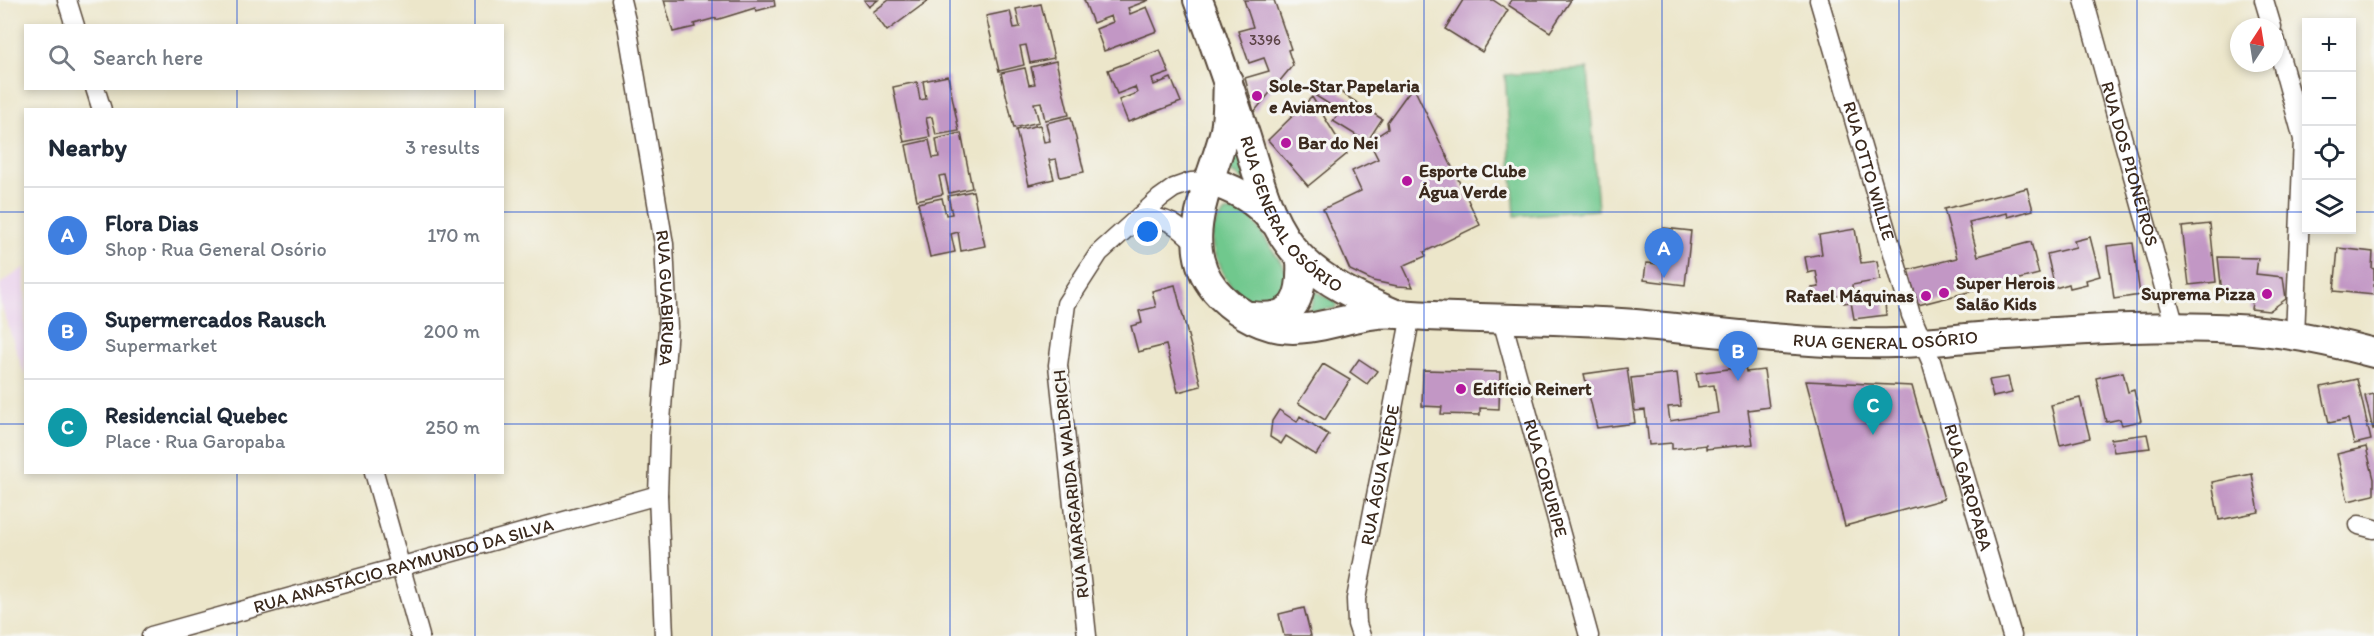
<!DOCTYPE html>
<html lang="en">
<head>
<meta charset="utf-8">
<style>
	body { margin:0; font-family:Itim,sans-serif; background:#f6f6f7; color:#1f2937 }
	.controls { position:absolute; right:18px; top:18px; display:grid; overflow:hidden; border-radius:0px; box-shadow:0 3px 9px #0003 }
	.controls button { width:54px; height:54px; display:grid; place-items:center; padding:0; border:0; border-bottom:2px solid #e0e1e3; background:#fff; color:#1f2937; font:30px sans-serif }
	.compass { position:absolute; left:2230px; top:18px; width:54px; height:54px; border-radius:50%; background:#fff; box-shadow:0 3px 9px #0003; rotate:12deg }
	.you { position:absolute; left:1148px; top:232px; width:21px; height:21px; margin:-15px; border:4px solid #fff; border-radius:50%; background:#1a73e8; box-shadow:0 0 0 9px #1a73e833 }
	.badge { display:grid; place-items:center; width:39px; height:39px; border-radius:50%; background:#b5179e; color:#fff; font-size:20px; font-weight:700 }
	.pin { position:absolute; translate:-50% -50px; filter:drop-shadow(0 2px 3px #0008) }
	.pin::after { content:''; position:absolute; top:32px; width:21px; height:18px; background:inherit; clip-path:polygon(0 0,100% 0,50% 100%) }
	.list { margin:0; padding:0; list-style:none }
	h2 { display:flex; justify-content:space-between; align-items:center; height:78px; margin:0; padding:0 24px; font-size:26px }
	h2 small { font-size:20px; font-weight:400; color:#747a83 }
	.list li { display:grid; grid-template-columns:39px 1fr auto; gap:18px; align-items:center; box-sizing:border-box; height:96px; padding:0 24px; border-top:2px solid #e0e1e3 }
	.list b { display:block; font-size:22px; white-space:nowrap }
	.list p { margin:0; font-size:20px; white-space:nowrap; color:#747a83 }
	.list em { font-size:20px; font-style:normal; color:#747a83 }
	.icon { flex:none; width:33px; height:33px; fill:none; stroke:currentColor; stroke-width:2; stroke-linecap:round; stroke-linejoin:round }
	.map { position:relative; flex:none; width:2374px; height:636px; overflow:hidden }
	.search { position:absolute; background:#fff; box-shadow:0 3px 9px #0003; left:24px; top:24px; width:480px; height:66px; display:flex; align-items:center; gap:15px; box-sizing:border-box; padding:0 21px; border-radius:0px; color:#747a83; font-size:22px }
	.panel { position:absolute; background:#fff; box-shadow:0 3px 9px #0003; left:24px; top:108px; width:480px; height:366px; border-radius:0px }
	.map>svg:first-child { display:block }
</style>
</head>
<body>
<div class="map">
<svg width="2374" height="636" viewBox="0 0 2374 636">
	<rect width="100%" height="100%" fill="#f6f6f2"/>
	<filter id="ink" filterUnits="userSpaceOnUse"><feTurbulence type="fractalNoise" baseFrequency=".0167" numOctaves="2"/><feDisplacementMap in="SourceGraphic" scale="12" xChannelSelector="R" yChannelSelector="G"/><feConvolveMatrix kernelMatrix="1 2 1 2 8 2 1 2 1" color-interpolation-filters="sRGB"/></filter>
	<filter id="wash" filterUnits="userSpaceOnUse"><feTurbulence type="fractalNoise" baseFrequency=".008" numOctaves="4" result="noise"/><feDisplacementMap in="SourceGraphic" scale="24" xChannelSelector="R" yChannelSelector="G"/><feGaussianBlur stdDeviation="1.35" result="paint"/><feColorMatrix in="noise" values="0 0 0 0 0 0 0 0 0 0 0 0 0 0 0 0 0 1.4 0 .05"/><feComposite in="paint" operator="in"/></filter>
	<g filter="url(#wash)">
		<rect width="100%" height="100%" fill="#ece6ca"/>
		<path fill="#ead1ec" d="M25,267V376L0,302V284Z"/>
		<path fill="#70c88d" stroke="#567956" stroke-width="1.5" d="M1588,69L1598,210L1515,216L1505,75Z
			M1236,135L1248,184L1236,175L1225,170Z
			M1240,211L1253,220L1286,270L1289,282L1282,301C1275,302 1265,306 1259,306C1235,303 1210,258 1212,236C1212,226 1218,220 1225,212Z
			M1315,291L1337,303L1336,308L1308,312L1313,301Z"/>
		<g id="blocks">
			<path fill="#c297c5" d="M664,0H774L775,6L756,11L755,8L716,20V18L694,24L695,27L673,32Z
				M864,0H878L869,7Z
				M889,0H929L887,31L873,12Z
				M1084,0H1149L1128,8L1130,14L1147,7L1157,31L1104,51L1096,29L1113,22L1111,16L1093,23Z
				M1244,0H1274L1291,49L1288,50L1293,65L1254,112L1245,78L1269,71L1264,58L1249,63L1238,31L1253,27Z
				M1463,0H1493L1508,10L1482,52L1445,29Z
				M1511,0H1571L1550,32L1508,5Z
				M1041,4L1054,58L1030,63L1026,45L1020,46L1024,65L999,71L986,16L1010,11L1014,28L1020,27L1016,9Z
				M1160,50L1169,73L1152,79L1154,85L1171,78L1181,102L1128,122L1119,100L1137,93L1135,87L1117,94L1108,70Z
				M1056,61L1069,115L1045,120L1041,102L1034,103L1039,122L1014,128L1001,73L1025,68L1029,85L1035,84L1031,67Z
				M948,76L959,131L936,135L932,117L926,118L930,137L904,142L893,87L917,82L920,100L926,99L923,81Z
				M1325,82L1382,119L1367,142L1333,121L1340,111L1316,96Z
				M1413,86L1480,225L1424,252L1426,256L1403,266L1413,287L1397,286L1373,281L1350,270L1323,209L1361,191L1352,171L1378,159L1369,141L1388,129L1387,122Z
				M1312,97L1347,154L1308,186L1268,140Z
				M1071,117L1084,172L1060,177L1056,159L1049,160L1054,179L1029,185L1016,130L1040,125L1044,142L1050,141L1046,123Z
				M961,133L972,188L949,193L945,175L939,176L943,194L917,200L906,145L929,140L933,158L939,157L936,139Z
				M2027,188L2033,210L2008,217L2007,213L1969,222L1978,256L2031,242L2039,274L1918,305L1908,270L1957,258L1944,209Z
				M973,191L985,246L961,251L958,232L951,234L955,252L930,257L918,203L942,198L946,215L952,214L948,196Z
				M2210,224L2216,282L2189,285L2182,227Z
				M1664,228L1691,231L1685,285L1644,280L1646,263L1660,264Z
				M1855,229L1861,263L1877,261L1880,280L1852,285L1853,293L1814,300L1812,288L1819,287L1816,271L1808,273L1805,257L1822,254L1819,235Z
				M2090,237L2100,276L2086,280L2087,284L2070,288L2069,284L2055,288L2047,254L2076,247L2074,241Z
				M2133,243L2140,295L2114,299L2107,246Z
				M2338,248L2373,252L2372,268L2374,269V295L2334,291Z
				M2218,257L2258,258L2256,274L2283,277L2286,299L2269,311L2251,309L2253,296L2222,293Z
				M1175,285L1201,386L1178,392L1166,345L1138,352L1131,326L1142,323L1139,311L1156,307L1152,291Z
				M1853,294L1854,302L1867,300L1868,304L1885,302L1886,315L1854,319L1851,302L1844,303V295Z
				M1359,359L1377,371L1367,384L1350,372Z
				M1323,364L1350,380L1325,420L1298,403Z
				M1745,367L1746,372L1764,370L1769,407L1748,410L1753,444L1706,449V445L1672,449V443L1649,445L1645,410L1635,411L1631,378L1677,373L1681,406L1668,407L1670,421L1718,413L1714,385L1698,387L1696,373Z
				M1627,368L1635,423L1597,428L1584,374Z
				M1423,370L1500,372L1499,409L1480,408V415L1441,414L1442,407L1422,406Z
				M2123,372L2128,392L2134,390L2141,421L2122,425L2120,419L2106,422L2096,378Z
				M2008,377L2012,393L1993,397L1989,380Z
				M2357,379L2371,440L2354,444L2348,419L2329,423L2321,387Z
				M1806,381L1912,386L1944,499L1845,526Z
				M2374,394V429L2373,430L2365,396Z
				M2080,398L2090,438L2060,445L2051,405Z
				M1279,410L1297,422L1300,416L1329,435L1316,455L1286,436L1281,444L1270,437L1272,421Z
				M2147,434L2150,448L2114,452L2111,439Z
				M2366,447L2374,479V495L2348,501L2337,454Z
				M2252,474L2259,512L2219,520L2212,482Z
				M1304,608L1311,636H1284L1279,614Z"/>
		</g>
	</g>
	<g filter="url(#ink)">
		<use href="#blocks" fill-opacity="0" stroke="#564638" stroke-width="1.5"/>
		<g fill="none" stroke-linecap="round" stroke-linejoin="round">
			<g stroke="#564638" stroke-width="21">
				<g id="minor">
					<path d="M67,0L75,26"/>
					<path id="s1" d="M621,0L627,25L664,244L668,327L660,435L658,495L664,636"/>
					<path id="s2" d="M1819,0L1911,315L1931,361L2012,636"/>
					<path id="s3" d="M2084,0L2175,327"/>
					<path d="M2264,0L2272,27"/>
					<path d="M2275,38L2303,139L2295,336"/>
					<path d="M95,88L102,110"/>
					<path d="M1140,216C1169,217 1177,225 1197,244"/>
					<path id="s4" d="M1502,320L1589,636"/>
					<path d="M374,472L420,636"/>
					<path d="M2359,525L2374,529"/>
					<path id="s5" d="M151,636L658,495"/>
					<path d="M1087,636L1058,365L1066,304L1099,253L1160,198L1174,188L1191,182L1208,181"/>
					<path id="s6" d="M1361,636L1357,624L1356,599L1411,315"/>
				</g>
			</g>
			<g stroke="#564638" stroke-width="32">
				<g id="primary">
					<path id="s7" d="M1198,0C1215,44 1230,89 1245,134C1259,177 1268,225 1301,258C1326,283 1359,298 1391,312"/>
					<path id="s8" d="M1228,81C1227,97 1228,114 1225,130C1213,180 1175,242 1215,290C1231,309 1256,324 1280,328C1318,334 1358,310 1398,314C1477,320 1556,318 1635,324C1721,332 1807,345 1894,343C1926,343 1959,338 1991,336C2073,331 2155,324 2236,329C2282,331 2329,341 2374,353"/>
					<path d="M1208,181C1234,188 1255,199 1272,220"/>
					<path d="M1252,316C1297,322 1303,296 1301,258"/>
				</g>
			</g>
			<use href="#minor" stroke="#fff" stroke-width="18"/>
			<use href="#primary" stroke="#fff" stroke-width="28"/>
		</g>
	</g>
	<path fill="none" stroke="#1d4ed8" stroke-width="1.5" stroke-opacity="0.55" d="M237,0V26M475,0V26M712,0V636M950,0V636M1187,0V636M1424,0V636M1662,0V636M1899,0V636M2137,0V636M237,88V110M475,88V110M0,212H26M502,212H2306M2352,212H2374M0,424H26M502,424H2374M237,472V636M475,472V636"/>
	<g fill="#b5179e" stroke="#f6f6f2" stroke-width="2">
		<circle cx="1257" cy="96" r="6"/>
		<circle cx="1286" cy="143" r="6"/>
		<circle cx="1407" cy="181" r="6"/>
		<circle cx="1944" cy="293" r="6"/>
		<circle cx="2267" cy="294" r="6"/>
		<circle cx="1926" cy="296" r="6"/>
		<circle cx="1461" cy="389" r="6"/>
	</g>
	<g text-anchor="middle" dominant-baseline="central" stroke-width="6" stroke-linejoin="round" paint-order="stroke">
		<g font-size="15" fill="#5d4548">
			<text x="1265" y="40">3396</text>
		</g>
		<g font-size="18" font-weight="bold" fill="#3b2a1e" stroke="#f6f6f2" text-anchor="start">
			<text x="1269" y="86">Sole-Star Papelaria<tspan x="1269" dy="21">e Aviamentos</tspan></text>
			<text x="1298" y="143">Bar do Nei</text>
			<text x="1419" y="171">Esporte Clube<tspan x="1419" dy="21">Água Verde</tspan></text>
			<text x="1956" y="283">Super Herois<tspan x="1956" dy="21">Salão Kids</tspan></text>
			<text x="2255" y="294" text-anchor="end">Suprema Pizza</text>
			<text x="1914" y="296" text-anchor="end">Rafael Máquinas</text>
			<text x="1473" y="389">Edifício Reinert</text>
		</g>
		<g font-size="18" fill="#3b2a1e" stroke="#f6f6f2">
			<text stroke="none"><textPath href="#s3" startOffset="170">RUA DOS PIONEIROS</textPath></text>
			<text stroke="none"><textPath href="#s2" startOffset="178">RUA OTTO WILLIE</textPath></text>
			<text stroke="none"><textPath href="#s7" startOffset="237">RUA GENERAL OSÓRIO</textPath></text>
			<text stroke="none"><textPath href="#s1" startOffset="302">RUA GUABIRUBA</textPath></text>
			<text stroke="none"><textPath href="#s8" startOffset="902">RUA GENERAL OSÓRIO</textPath></text>
			<text stroke="none"><textPath href="#s6" startOffset="164">RUA ÁGUA VERDE</textPath></text>
			<text stroke="none"><textPath href="#s4" startOffset="164">RUA CORURIPE</textPath></text>
			<text transform="translate(1071 484) rotate(-96)">RUA MARGARIDA WALDRICH</text>
			<text stroke="none"><textPath href="#s2" startOffset="510">RUA GAROPABA</textPath></text>
			<text stroke="none"><textPath href="#s5" startOffset="262">RUA ANASTÁCIO RAYMUNDO DA SILVA</textPath></text>
		</g>
	</g>
</svg>
<div class="controls">
<button>+</button>
<button>−</button>
<button><svg class="icon" aria-label="locate" viewBox="0 0 24 24"><circle cx="12" cy="12" r="6"/><path d="M12 2v4M12 18v4M2 12h4M18 12h4"/></svg></button>
<button><svg class="icon" aria-label="layers" viewBox="0 0 24 24"><path d="M12 4l9 5-9 5-9-5zM3 14l9 5 9-5"/></svg></button>
</div>
<svg class="compass" viewBox="-18 -18 36 36"><path d="M0-13l5 13h-10z" fill="#e53935"/><path d="M0 13l5-13h-10z" fill="#747a83"/></svg>
<div class="you"></div>
<div class="pin badge" style="left:1664px;top:278px;background:#3f7fe0">A</div>
<div class="pin badge" style="left:1738px;top:381px;background:#3f7fe0">B</div>
<div class="pin badge" style="left:1873px;top:435px;background:#0f9aa8">C</div>
<div class="search"><svg class="icon" aria-label="search" viewBox="0 0 24 24"><circle cx="10" cy="10" r="6"/><path d="M15 15l6 6"/></svg>Search here</div>
<section class="panel">
<h2>Nearby<small>3 results</small></h2>
<ul class="list">
<li><span class="badge" style="background:#3f7fe0">A</span><div><b>Flora Dias</b><p>Shop · Rua General Osório</p></div><em>170 m</em></li>
<li><span class="badge" style="background:#3f7fe0">B</span><div><b>Supermercados Rausch</b><p>Supermarket</p></div><em>200 m</em></li>
<li><span class="badge" style="background:#0f9aa8">C</span><div><b>Residencial Quebec</b><p>Place · Rua Garopaba</p></div><em>250 m</em></li>
</ul>
</section>
</div>
</body>
</html>
